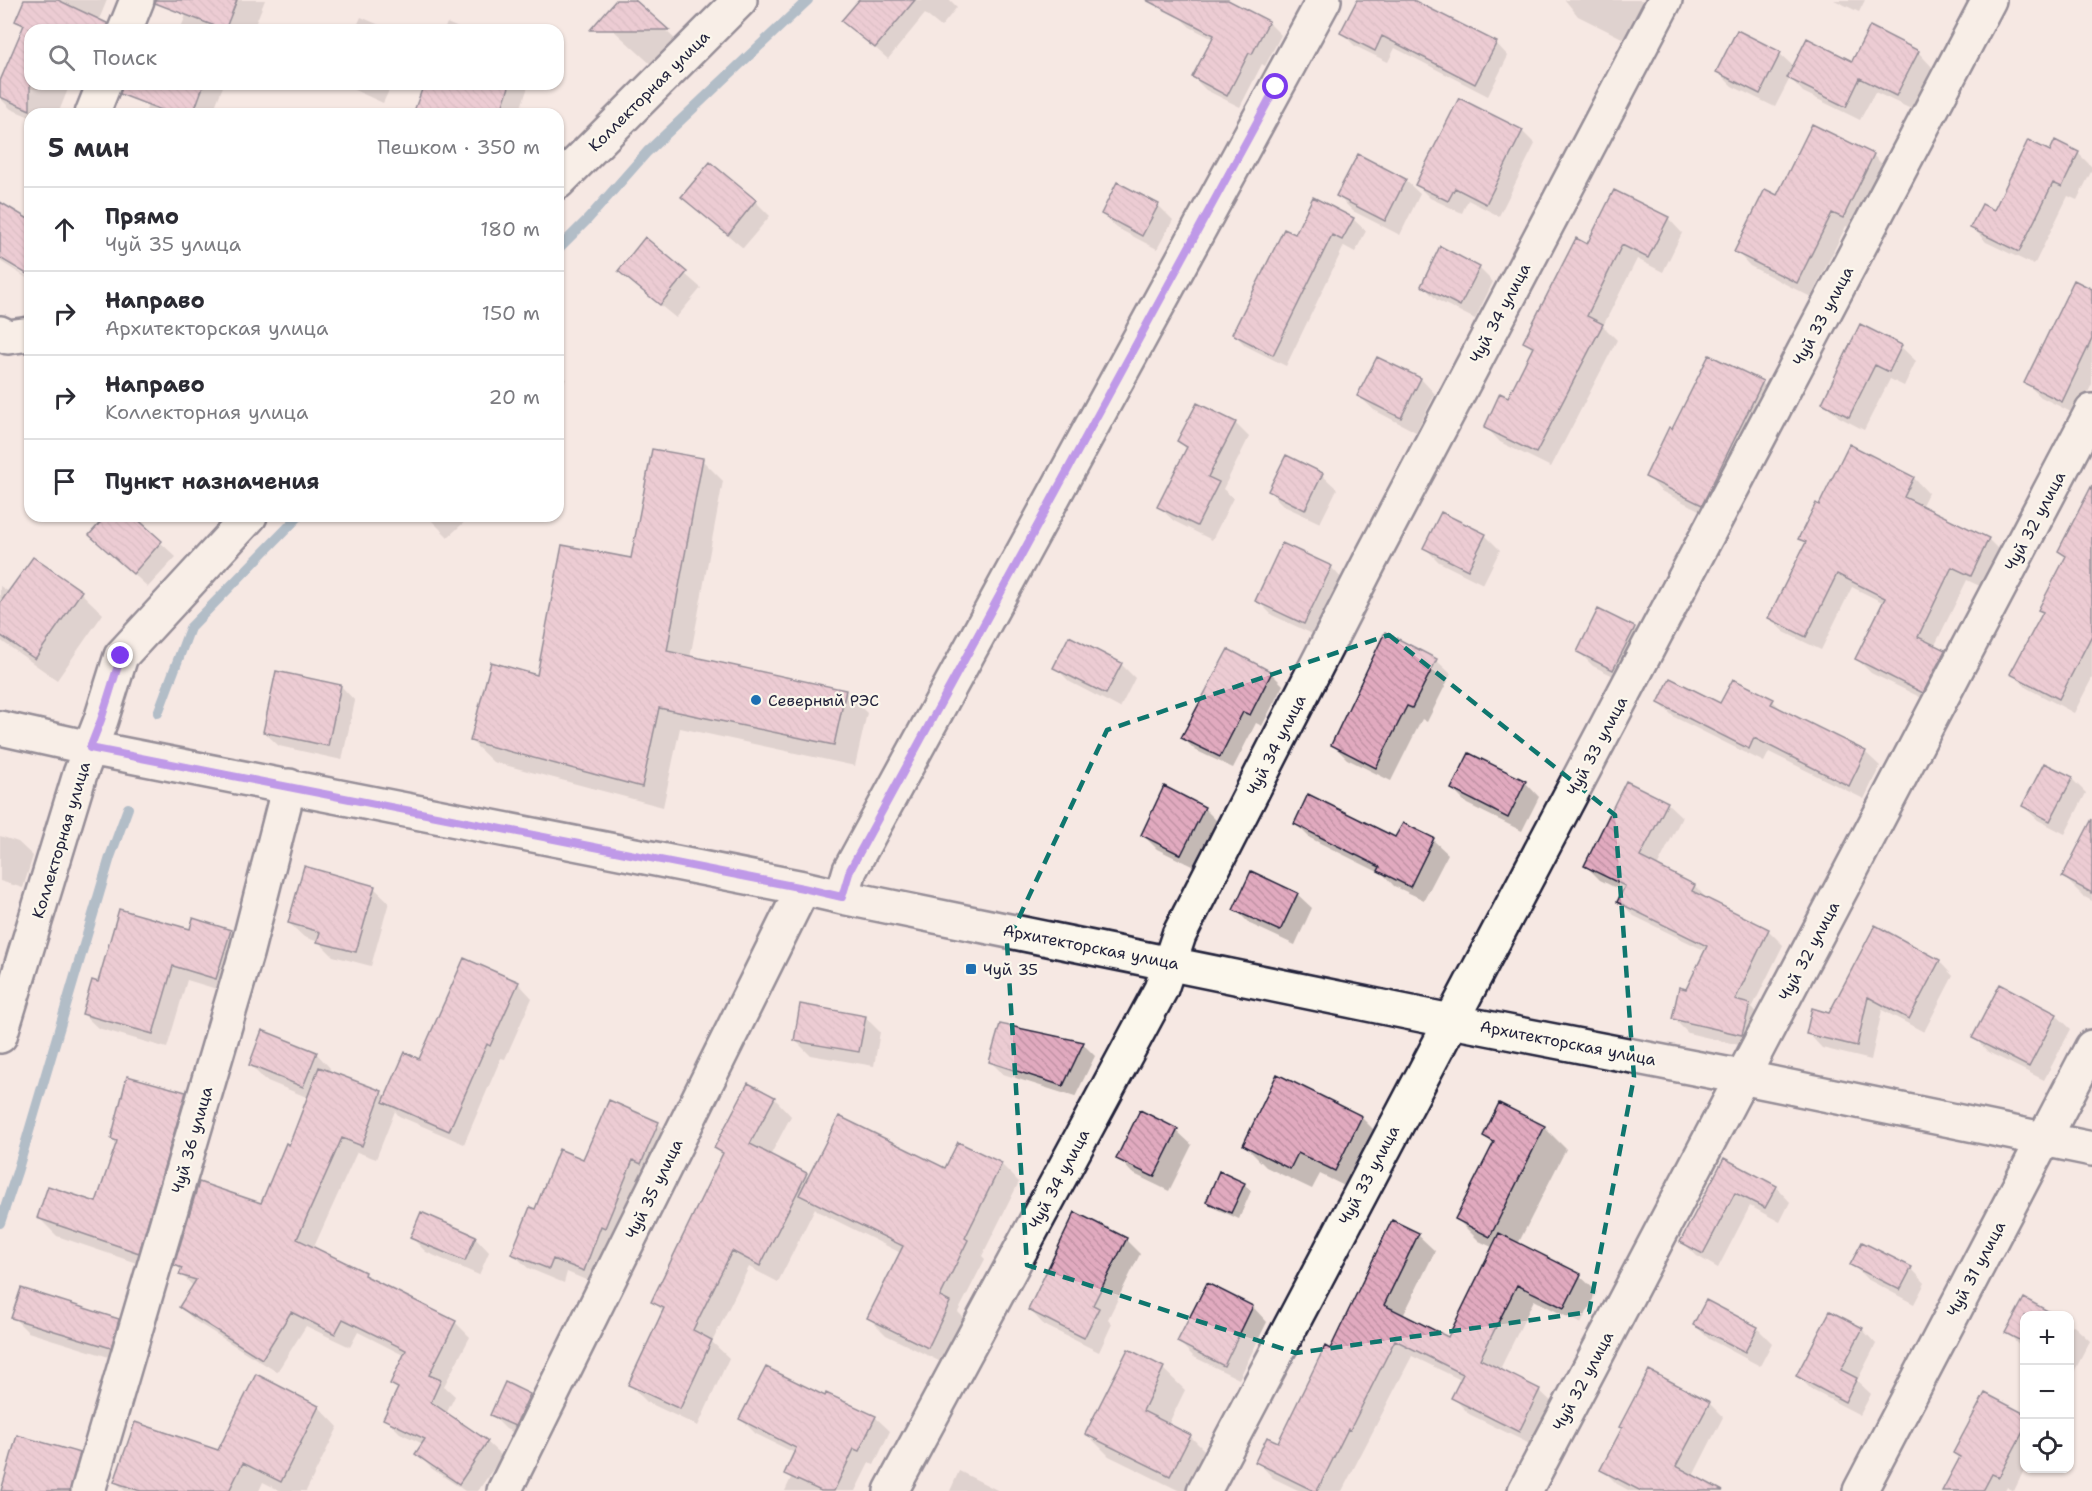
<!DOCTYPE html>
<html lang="ru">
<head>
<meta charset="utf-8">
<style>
	body { margin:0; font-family:"Shantell Sans",sans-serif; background:#f2f2f3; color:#2b2b33 }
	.controls { position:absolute; right:18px; bottom:18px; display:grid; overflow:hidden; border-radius:12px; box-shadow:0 2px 4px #0004 }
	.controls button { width:54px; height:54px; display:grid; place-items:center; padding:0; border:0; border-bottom:2px solid #e1e1e2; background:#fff; color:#2b2b33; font:30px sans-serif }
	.stop { position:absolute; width:18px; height:18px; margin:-14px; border:4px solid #7c3aed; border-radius:50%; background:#fff }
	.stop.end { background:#7c3aed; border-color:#fff; box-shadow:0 2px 6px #0008 }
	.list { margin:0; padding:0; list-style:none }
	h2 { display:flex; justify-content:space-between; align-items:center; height:78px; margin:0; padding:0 24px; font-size:26px }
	h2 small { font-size:20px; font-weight:400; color:#7c7c81 }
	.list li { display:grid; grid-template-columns:39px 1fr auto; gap:18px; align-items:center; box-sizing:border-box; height:84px; padding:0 24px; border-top:2px solid #e1e1e2 }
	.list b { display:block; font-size:22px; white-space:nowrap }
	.list p { margin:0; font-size:20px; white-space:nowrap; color:#7c7c81 }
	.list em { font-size:20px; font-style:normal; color:#7c7c81 }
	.icon { flex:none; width:33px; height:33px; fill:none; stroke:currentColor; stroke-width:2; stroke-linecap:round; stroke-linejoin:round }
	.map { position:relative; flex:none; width:2092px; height:1491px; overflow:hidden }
	.search { position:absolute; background:#fff; box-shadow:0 2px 4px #0004; left:24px; top:24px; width:540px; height:66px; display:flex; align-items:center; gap:15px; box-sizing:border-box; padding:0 21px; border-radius:18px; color:#7c7c81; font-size:22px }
	.panel { position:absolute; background:#fff; box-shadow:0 2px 4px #0004; left:24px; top:108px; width:540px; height:414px; border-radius:18px }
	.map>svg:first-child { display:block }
</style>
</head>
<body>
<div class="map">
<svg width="2092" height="1491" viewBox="0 0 2092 1491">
	<defs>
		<pattern id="building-back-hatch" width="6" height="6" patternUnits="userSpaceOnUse" patternTransform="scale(1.5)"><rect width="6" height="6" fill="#e1aabf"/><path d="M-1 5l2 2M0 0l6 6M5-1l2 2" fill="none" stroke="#c192a5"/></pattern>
	</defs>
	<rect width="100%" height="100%" fill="#f6e8e3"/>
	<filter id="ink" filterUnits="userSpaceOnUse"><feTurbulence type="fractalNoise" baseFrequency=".0167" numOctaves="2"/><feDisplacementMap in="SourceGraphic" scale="12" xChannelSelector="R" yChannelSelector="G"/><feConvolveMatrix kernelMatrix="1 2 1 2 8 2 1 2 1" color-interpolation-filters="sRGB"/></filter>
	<g filter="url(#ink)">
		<path fill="#0003" d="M26,0H107L96,27V30H30V84H70L58,114H30V117L11,109L0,98V85L24,28L17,20Z
			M192,0H265L253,30H180Z
			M618,0H633L677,41L654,67L601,19Z
			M882,0H950L957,7L941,27L925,14L888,59L857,32Z
			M1185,0H1225L1269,23L1281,35L1265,66L1262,64L1240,107L1206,90L1193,77L1213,39L1190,27L1177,15Z
			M1359,0H1394L1496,43L1508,56L1488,96L1395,48L1388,62L1355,46L1342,33Z
			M1565,0H1646L1626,40L1578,16Z
			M1834,0H1865L1859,12Z
			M361,17L391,30H355Z
			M447,23L463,30H444Z
			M1918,52L1932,67L1911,109L1875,92L1860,120L1803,92L1790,78L1775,107L1732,86L1718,72L1780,54L1794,67L1853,63Z
			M154,84H224L212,114H145Z
			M346,84H392L383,103L350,88Z
			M425,84H529L519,113L502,107L499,114H415Z
			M1522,131L1535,144L1499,216L1468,200L1462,213L1430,198L1417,185Z
			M2056,142L2079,154L2092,167V170L2077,200L2068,196L2034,265L1986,242L1972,227L1994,212L2051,153Z
			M1873,155L1888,170L1857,231L1846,226L1811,297L1750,266L1736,251L1778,197Z
			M710,165L755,201L770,216L743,248L683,197Z
			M1405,180L1420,194L1400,235L1353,211L1338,196Z
			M1158,205L1173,220L1157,249L1117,228L1102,214Z
			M1668,218L1682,233L1663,272L1637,259L1603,326L1617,340L1551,467L1500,442L1486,427L1508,399L1533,350L1525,341L1588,246Z
			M1353,219L1366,231L1355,252L1344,246L1286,366L1246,346L1233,333L1296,236Z
			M646,240L701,288L676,318L635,285L620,270Z
			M0,259L29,278L30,276V280L0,261Z
			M1479,268L1493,282L1475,319L1437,300L1422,285Z
			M2092,291V384L2077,415L2041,397L2026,383Z
			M1861,326L1901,347L1916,361L1904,386L1890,379L1864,430L1839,417L1824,403Z
			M1378,359L1421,379L1435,394L1416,432L1374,410L1359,396Z
			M558,371L566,379L558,394Z
			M1762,383L1777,397L1717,519L1661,491L1647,476L1673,431Z
			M1235,423L1249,437L1223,489L1233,498L1212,540L1174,521L1159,507L1187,450L1179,441Z
			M1850,446L1914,478L1928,493L1921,507L1989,540L2003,554L1986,589L1967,580L1934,647L1944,652L1959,666L1938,706L1871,673L1857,659L1884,603L1852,587L1821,650L1784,632L1769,618L1806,544L1800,538L1819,507Z
			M1286,457L1322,475L1337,489L1320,523L1284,506L1269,491Z
			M702,460L723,481L690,658L845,692L867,713L855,766L680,728L663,807L493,762L471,741L538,677L632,560Z
			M2092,497V678L2074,713L2027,688L2012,673L2044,614L2040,610L2067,558L2060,551Z
			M108,516H132L176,557L148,587L106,549Z
			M427,516H471L448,537Z
			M1485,535L1500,550L1483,584L1439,562L1425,548Z
			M33,559L81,593L103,614L57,680L0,640V586L9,592Z
			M1331,567L1345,582L1319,637L1272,615L1257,600Z
			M1634,628L1648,643L1628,683L1593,666L1579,652Z
			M1436,660L1451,674L1427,722L1422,719L1391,781L1347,759L1333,745Z
			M1121,664L1135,678L1120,708L1070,682L1055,667Z
			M1271,673L1283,685L1262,726L1256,723L1233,768L1195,750L1183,738Z
			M341,686L355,701L342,760L279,746L264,732Z
			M1773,701L1784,712L1865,752L1880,766L1864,799L1769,752L1764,762L1674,717L1659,703L1721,705Z
			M2072,779L2086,793L2065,834L2038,820L2023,806Z
			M1525,782L1539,797L1522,831L1467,804L1452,789Z
			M1165,788L1204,808L1219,823L1196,868L1157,849L1142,834Z
			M1667,803L1682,817L1657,867L1695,886L1709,901L1768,930L1783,945L1752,1008L1763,1020L1756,1049L1688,1033L1673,1018L1706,951L1634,916L1619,901L1624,892L1600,880L1586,866Z
			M1296,824L1396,839L1433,840L1448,854L1424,900L1394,886L1384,875L1310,838Z
			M0,836L18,842L33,856L23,888L0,881Z
			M2092,852V901L2083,896L2063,876Z
			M374,888L389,902L371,966L333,956L319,942L304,937L289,923Z
			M1297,894L1312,908L1295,945L1250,924L1235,909Z
			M191,931H230L245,946L230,993L187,980L167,1048L98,1028L83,1014L99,984Z
			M1939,961L1953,976L1924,1032L1882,1010L1871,1060L1822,1048L1808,1033L1830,1014Z
			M518,983L532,998L505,1059L501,1058L464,1144L399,1116L395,1111L376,1159L357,1152L313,1249L364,1273L372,1281L455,1322L470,1337L444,1386L455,1396L446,1414L487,1442L502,1456L478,1491H465L431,1468L417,1453L423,1444L400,1433L385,1418L399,1390L391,1383L405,1356L358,1332L350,1347L306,1326L277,1372L195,1321L181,1307L193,1286L181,1274L182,1271L176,1265L261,1205L290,1147L309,1098L265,1080L250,1065L316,1053L330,1068L329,1072L382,1093L387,1098L420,1061Z
			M2056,1015L2071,1029L2044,1080L1988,1052L1974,1037Z
			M865,1017L880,1032L874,1066L810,1055L795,1040Z
			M1001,1026L1083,1044L1095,1056L1075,1097L1003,1074L991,1062Z
			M185,1093L204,1111L157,1270L57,1236L39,1218L97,1204L118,1144L113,1139Z
			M774,1098L791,1116L770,1156L810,1178L946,1170L959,1144L1002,1165L1019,1182L982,1256L985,1259L958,1312L967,1321L945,1364L886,1335L869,1318L901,1253L819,1212L815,1208L778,1282L749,1267L712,1342L729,1358L698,1426L647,1402L630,1385L664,1312L653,1301L724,1156L716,1148Z
			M1361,1117L1383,1139L1357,1192L1320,1174L1312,1189L1266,1167L1244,1145Z
			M658,1123L673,1138L598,1285L567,1272L564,1283L528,1268L513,1254L536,1211L584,1161Z
			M1544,1127L1566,1149L1518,1244L1580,1276L1597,1292L1581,1324L1534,1300L1500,1369L1539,1390L1556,1406L1536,1447L1469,1414L1453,1397L1461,1380L1412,1356L1342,1491H1300L1273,1478L1257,1461L1279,1444L1331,1351L1418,1235L1435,1251L1403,1316L1449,1339L1494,1248L1479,1241L1457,1219L1494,1145L1485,1136Z
			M1177,1131L1192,1145L1169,1191L1132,1173L1118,1158Z
			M1725,1160L1776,1187L1790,1202L1780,1222L1750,1206L1718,1268L1697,1256L1682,1242Z
			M1244,1184L1251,1191L1239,1219L1214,1208L1208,1201Z
			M475,1237L489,1252L479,1275L426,1252L412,1238Z
			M1126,1240L1140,1254L1108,1319L1112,1324L1099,1352L1044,1325L1030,1310Z
			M1852,1264L1911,1268L1925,1283L1914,1304L1867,1279Z
			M1208,1285L1253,1307L1267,1322L1239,1379L1194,1357L1179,1342Z
			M2024,1300V1349L2007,1333Z
			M13,1317L118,1320L133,1335L125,1362L28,1332Z
			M2070,1324L2075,1327L2090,1341L2073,1374L2070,1373Z
			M1695,1325L1757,1328L1772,1343L1760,1366L1709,1339Z
			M1862,1329L1876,1344L1857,1381L1871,1394L1860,1415L1812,1390L1798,1376Z
			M1128,1351L1163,1369L1185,1390L1168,1425L1190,1436L1212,1458L1195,1491H1180L1109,1456L1087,1434Z
			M257,1376L319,1407L338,1427L306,1491H281L263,1482L259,1491H125L116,1482L219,1452Z
			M529,1395L544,1409L530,1440L506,1429L492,1415Z
			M826,1398L875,1417L890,1431L874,1465L869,1463L855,1491H785L791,1478L786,1474L795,1453L756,1434L741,1419Z
			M1709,1403L1723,1417L1692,1478L1703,1491H1630L1617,1484L1602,1469Z
			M2024,1416L2025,1468L2014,1491L2007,1487L2005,1491H1943L1960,1459L1955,1453Z
			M79,1454L93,1469L87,1491H7Z
			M959,1471L999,1491H950Z"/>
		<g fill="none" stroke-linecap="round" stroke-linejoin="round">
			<path stroke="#618aa5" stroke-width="10" d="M558,249L588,219L647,152L808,0
				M158,713L190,628L299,516
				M0,1223L17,1172L110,857L128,808"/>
		</g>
		<path fill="url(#building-back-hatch)" stroke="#22223b" stroke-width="1.5" d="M24,0H58L107,23V30H34L30,28V110L0,97V81L24,25L15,21Z
			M155,0H237L225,30L155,3Z
			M616,0H635L669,30H590Z
			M859,0H915L875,48L841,21Z
			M1146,0H1228L1269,21L1252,54L1249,53L1227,96L1192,77L1214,35Z
			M1357,0H1413L1497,42L1475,84L1382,36L1375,51L1340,33Z
			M1870,26L1919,51L1896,96L1860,78L1846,107L1787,78L1807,38L1852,61Z
			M1737,30L1781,52L1760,94L1716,72Z
			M122,84H204L193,114H172L120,94Z
			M424,84H510L500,114H413Z
			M1459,98L1523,130L1486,204L1455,188L1448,201L1415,185Z
			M1812,124L1874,154L1843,218L1832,213L1797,283L1734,252L1765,189L1777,195Z
			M2028,140L2050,151L2055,140L2079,152L2062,187L2053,183L2019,252L1970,228L1982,204L1994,210Z
			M1358,154L1406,179L1385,221L1336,196Z
			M710,162L756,200L728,235L681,197Z
			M1117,182L1159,204L1142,236L1101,214Z
			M1614,190L1669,217L1648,258L1622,245L1587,316L1603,324L1536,453L1484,428L1500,393L1508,397L1533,347L1523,342L1576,238L1587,244Z
			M1313,197L1354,218L1342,240L1332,235L1273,355L1232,334L1284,229L1295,234Z
			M0,202L30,220V276L0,258Z
			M645,237L687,272L660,305L618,271Z
			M1440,246L1480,267L1460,306L1421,286Z
			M2074,280L2092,289V339L2062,402L2024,383Z
			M1860,324L1902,345L1889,372L1875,365L1849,417L1822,403Z
			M1709,355L1763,381L1702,505L1645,477L1669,427L1672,429Z
			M1377,357L1421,378L1401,418L1357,396Z
			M1197,403L1236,422L1208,477L1219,482L1197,526L1157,507L1187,447L1177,441Z
			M1849,444L1914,477L1904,497L1989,538L1971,576L1952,567L1918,637L1945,650L1923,693L1855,659L1885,598L1837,574L1806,637L1768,618L1806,542L1798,539L1816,503L1819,505Z
			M652,449L703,458L667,651L846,690L834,745L659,708L642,787L470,741L491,662L537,675L562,545L631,558Z
			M1286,455L1323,473L1305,510L1268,491Z
			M2092,485V635L2059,699L2010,674L2043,612L2038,610L2066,556L2058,551Z
			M1441,512L1486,534L1468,570L1423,548Z
			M106,516H134L162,541L133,574L89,535Z
			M1282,543L1332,566L1304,624L1255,601Z
			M33,557L82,591L35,659L0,635V603Z
			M1598,609L1635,627L1613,670L1577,652Z
			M1385,632L1437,659L1412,708L1407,706L1376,768L1331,745Z
			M1069,636L1122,663L1106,694L1053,668Z
			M1228,649L1272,672L1250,715L1243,712L1220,757L1181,738Z
			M276,671L341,685L328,746L263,732Z
			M1670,678L1720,703L1733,679L1774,699L1771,704L1866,751L1849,786L1754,738L1749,749L1658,703Z
			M1469,753L1526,781L1508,818L1451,789Z
			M2044,763L2073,777L2050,821L2022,806Z
			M1626,781L1668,802L1640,857L1695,885L1692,891L1769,929L1735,1000L1750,1004L1742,1035L1672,1019L1679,987L1686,989L1707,946L1617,902L1625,886L1584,866Z
			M1164,786L1205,807L1181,855L1141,835Z
			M1308,794L1395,837L1403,823L1434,838L1410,887L1378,871L1380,867L1294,824Z
			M2092,819V893L2062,877Z
			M304,866L375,886L356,952L317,942L320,932L288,923Z
			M1251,871L1298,893L1280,931L1233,910Z
			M119,909L190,929L193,918L231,930L216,979L173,966L153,1034L82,1014L92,980L98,982Z
			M1875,925L1940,960L1909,1019L1868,997L1857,1046L1806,1034L1812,1008L1829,1013Z
			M464,958L519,982L490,1046L487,1044L449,1131L383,1102L405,1052L419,1059Z
			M2000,984L2057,1014L2029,1067L1972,1038Z
			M800,1004L866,1016L859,1052L794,1041Z
			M1000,1024L1084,1042L1063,1086L989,1062Z
			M262,1030L317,1052L303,1087L249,1065Z
			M319,1067L382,1091L362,1146L342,1138L297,1239L365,1272L364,1275L456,1321L429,1375L441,1380L431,1402L488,1441L459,1484L415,1454L425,1439L383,1419L398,1388L390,1384L406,1350L343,1319L335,1334L291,1312L262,1359L179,1307L196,1280L179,1275L182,1268L174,1265L199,1182L261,1203L286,1143L289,1145Z
			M1277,1074L1362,1116L1335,1171L1298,1153L1290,1169L1243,1145Z
			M127,1076L186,1092L139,1253L37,1218L48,1186L96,1202L117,1141L111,1139Z
			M748,1083L775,1097L750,1144L807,1173L760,1266L732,1251L693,1330L712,1340L680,1409L628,1385L664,1308L651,1302L723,1153L714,1148Z
			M609,1100L659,1122L641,1164L633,1160L605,1228L601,1226L584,1271L553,1259L549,1269L511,1254L530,1207L535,1209L559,1149L583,1159Z
			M1499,1103L1545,1126L1490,1237L1455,1219L1494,1142L1483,1136Z
			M1140,1110L1178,1129L1154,1177L1116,1159Z
			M839,1116L945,1168L958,1142L1002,1163L965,1238L968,1240L940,1297L950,1302L928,1348L867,1318L903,1246L799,1195Z
			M1724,1158L1777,1186L1765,1208L1735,1193L1703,1254L1680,1242Z
			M1219,1171L1245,1183L1231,1213L1206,1202Z
			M421,1212L476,1236L465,1261L410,1238Z
			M1075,1212L1127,1238L1093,1305L1099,1308L1084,1338L1028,1310Z
			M1392,1220L1419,1233L1384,1305L1448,1337L1499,1233L1581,1274L1564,1308L1517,1285L1480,1359L1540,1389L1519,1432L1451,1398L1463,1374L1395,1340L1350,1430L1348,1429L1317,1491H1314L1255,1462L1267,1437L1278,1442L1325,1346L1330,1349Z
			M1862,1242L1912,1267L1900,1290L1850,1265Z
			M1207,1283L1253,1306L1224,1366L1177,1342Z
			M21,1288L119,1319L111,1348L11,1318Z
			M2024,1298L2057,1316H2025V1343L2005,1333Z
			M1706,1300L1758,1327L1745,1352L1693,1325Z
			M1830,1311L1863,1328L1841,1370L1857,1378L1845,1402L1796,1376Z
			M1128,1349L1164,1367L1143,1411L1191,1435L1170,1476L1085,1434Z
			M766,1367L825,1396L826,1393L876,1416L859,1451L854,1449L834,1491H821L784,1474L796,1448L739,1419Z
			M1649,1370L1710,1402L1676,1466L1723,1491H1641L1600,1470L1622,1428L1619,1427Z
			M256,1374L319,1406L281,1482L243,1463L229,1491H140L114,1482L135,1422L218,1450Z
			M505,1382L530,1394L515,1426L490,1415Z
			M1985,1393L2025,1414V1428L1999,1477L1992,1474L1983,1491H1942L1960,1457L1953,1453Z
			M17,1435L80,1453L70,1491H1Z"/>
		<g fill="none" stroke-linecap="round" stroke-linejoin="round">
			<g stroke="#22223b" stroke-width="38">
				<path id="minor" d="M125,30L137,0
					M92,114L104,84
					M558,182L740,0
					M0,333L8,337L30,334
					M0,728L90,748L803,888L842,897L1451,1021L1741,1077L2092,1149
					M842,897L850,870L1324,0
					M0,1036L80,774L101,720L121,656L250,516
					M88,1491L246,954L289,786
					M504,1491L803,888
					M891,1491L1161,989L1179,935L1371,559L1665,0
					M1204,1491L1989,0
					M1525,1491L2092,411
					M1860,1491L2092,1047"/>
			</g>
			<use href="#minor" stroke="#fbf7ec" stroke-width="33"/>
		</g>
	</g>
	<g fill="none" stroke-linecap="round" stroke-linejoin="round" filter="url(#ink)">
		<path stroke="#7c3aed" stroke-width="8" d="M121,656L101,720L90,748L803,888L842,897L850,870L1276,87"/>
	</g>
	<path d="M0 0H2092V1491H0ZM1389,635L1615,815L1634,1077L1589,1312L1296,1353L1027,1265L1007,943L1107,730Z" fill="#f6e8e3" fill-opacity=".55" fill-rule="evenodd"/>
	<path fill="none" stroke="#0f766e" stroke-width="4.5" stroke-dasharray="12 8" stroke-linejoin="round" d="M1389,635L1615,815L1634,1077L1589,1312L1296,1353L1027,1265L1007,943L1107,730Z"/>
	<g fill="#1f6fb2" stroke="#fbf7ec" stroke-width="2">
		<circle cx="756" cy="700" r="6"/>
		<rect x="965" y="963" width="12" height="12" rx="3"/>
	</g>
	<g text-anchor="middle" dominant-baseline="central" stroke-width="4.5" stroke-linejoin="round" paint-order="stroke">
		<g font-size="16" fill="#22223b" stroke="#fbf7ec">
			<text transform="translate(649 91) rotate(-45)">Коллекторная улица</text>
			<text transform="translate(1500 313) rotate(-62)">Чуй 34 улица</text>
			<text transform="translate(1823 316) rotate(-62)">Чуй 33 улица</text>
			<text transform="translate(2035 521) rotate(-62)">Чуй 32 улица</text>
			<text transform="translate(1276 745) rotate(-63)">Чуй 34 улица</text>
			<text transform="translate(1597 746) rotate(-62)">Чуй 33 улица</text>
			<text transform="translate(61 840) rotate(-73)">Коллекторная улица</text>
			<text transform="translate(1091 947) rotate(11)">Архитекторская улица</text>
			<text transform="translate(1809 951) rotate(-62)">Чуй 32 улица</text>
			<text transform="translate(1568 1043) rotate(11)">Архитекторская улица</text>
			<text transform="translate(192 1140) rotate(-74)">Чуй 36 улица</text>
			<text transform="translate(1369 1175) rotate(-62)">Чуй 33 улица</text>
			<text transform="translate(1059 1179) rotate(-62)">Чуй 34 улица</text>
			<text transform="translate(654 1189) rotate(-64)">Чуй 35 улица</text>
			<text transform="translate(1976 1269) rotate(-62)">Чуй 31 улица</text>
			<text transform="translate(1583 1381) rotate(-62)">Чуй 32 улица</text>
		</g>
		<g font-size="16" fill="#22223b" stroke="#fbf7ec" text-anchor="start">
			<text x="768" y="700">Северный РЭС</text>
			<text x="983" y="969">Чуй 35</text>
		</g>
	</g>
</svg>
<div class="controls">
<button>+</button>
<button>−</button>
<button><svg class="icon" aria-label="locate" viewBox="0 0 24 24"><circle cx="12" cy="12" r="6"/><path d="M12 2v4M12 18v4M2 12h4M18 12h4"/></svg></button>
</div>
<div class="stop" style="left:1276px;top:87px"></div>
<div class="stop end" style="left:121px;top:656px"></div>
<div class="search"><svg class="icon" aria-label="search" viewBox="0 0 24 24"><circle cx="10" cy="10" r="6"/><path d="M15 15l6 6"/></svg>Поиск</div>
<section class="panel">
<h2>5 мин<small>Пешком · 350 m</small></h2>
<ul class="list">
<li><svg class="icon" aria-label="ahead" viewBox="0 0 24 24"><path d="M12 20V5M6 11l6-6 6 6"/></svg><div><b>Прямо</b><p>Чуй 35 улица</p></div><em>180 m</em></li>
<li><svg class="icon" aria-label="right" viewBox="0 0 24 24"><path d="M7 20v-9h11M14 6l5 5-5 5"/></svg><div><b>Направо</b><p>Архитекторская улица</p></div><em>150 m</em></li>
<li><svg class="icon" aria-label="right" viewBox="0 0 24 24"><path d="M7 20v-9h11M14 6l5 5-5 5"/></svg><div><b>Направо</b><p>Коллекторная улица</p></div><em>20 m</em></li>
<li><svg class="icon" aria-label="arrive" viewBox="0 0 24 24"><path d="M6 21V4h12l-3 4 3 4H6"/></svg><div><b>Пункт назначения</b></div></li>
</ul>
</section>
</div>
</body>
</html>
